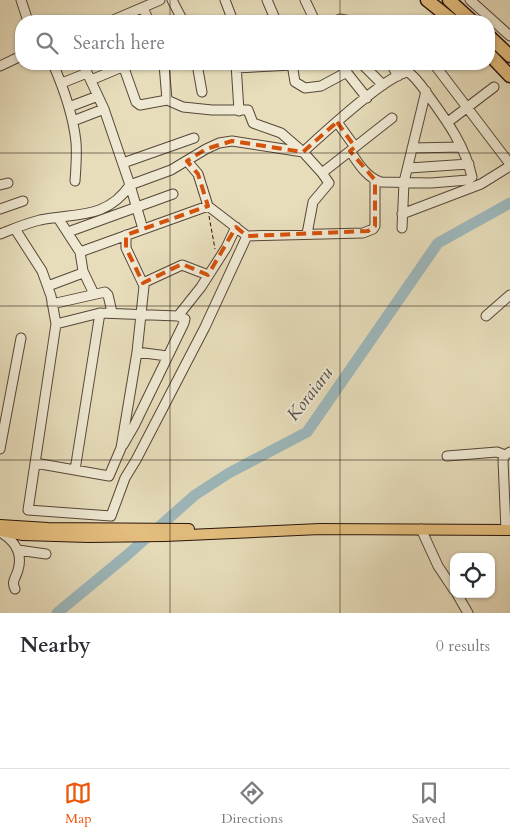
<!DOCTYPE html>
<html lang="en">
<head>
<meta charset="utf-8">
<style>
	body { margin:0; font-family:Cardo,serif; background:#f7f7f7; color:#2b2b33 }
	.controls { position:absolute; right:15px; bottom:15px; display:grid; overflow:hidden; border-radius:10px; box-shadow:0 1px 4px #0004 }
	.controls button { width:45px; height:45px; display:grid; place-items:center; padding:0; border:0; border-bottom:1px solid #e1e1e2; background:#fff; color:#2b2b33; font:25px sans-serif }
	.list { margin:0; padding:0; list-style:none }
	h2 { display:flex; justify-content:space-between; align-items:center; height:65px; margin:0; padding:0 20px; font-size:21px }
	h2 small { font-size:16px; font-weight:400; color:#7c7c81 }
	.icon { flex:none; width:28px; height:28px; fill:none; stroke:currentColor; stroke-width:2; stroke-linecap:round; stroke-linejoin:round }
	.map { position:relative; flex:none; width:510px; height:613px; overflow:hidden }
	.search { position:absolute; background:#fff; box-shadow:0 1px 4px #0004; left:15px; right:15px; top:15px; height:55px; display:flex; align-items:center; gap:12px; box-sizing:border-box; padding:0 18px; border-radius:20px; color:#7c7c81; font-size:19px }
	.sheet { height:155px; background:#fff }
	nav { display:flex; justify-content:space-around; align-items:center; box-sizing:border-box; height:70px; border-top:1px solid #e1e1e2; background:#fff; font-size:14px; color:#7c7c81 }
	nav a { display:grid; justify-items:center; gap:2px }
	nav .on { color:#ea580c }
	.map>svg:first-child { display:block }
</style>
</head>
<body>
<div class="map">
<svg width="510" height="613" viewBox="0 0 510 613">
	<rect width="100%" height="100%" fill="#e7ddbb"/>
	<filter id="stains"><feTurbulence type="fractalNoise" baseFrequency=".004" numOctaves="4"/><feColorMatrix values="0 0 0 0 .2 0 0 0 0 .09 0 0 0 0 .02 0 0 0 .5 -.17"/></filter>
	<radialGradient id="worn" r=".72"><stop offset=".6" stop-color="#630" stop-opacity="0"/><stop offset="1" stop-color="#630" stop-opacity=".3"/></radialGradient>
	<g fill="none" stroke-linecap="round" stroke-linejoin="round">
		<path stroke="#9db8bc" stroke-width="11" d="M57,613L126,556L195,495L229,473L307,432L438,243L510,203"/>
		<g stroke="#574637" stroke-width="11">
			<path id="minor" d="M21,0L28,21
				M172,0L183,21
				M225,0L233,21
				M267,0L276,21
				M305,0L315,21
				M470,0L510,36
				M143,8L149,21
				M111,21L160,0
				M335,21L340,19L350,21
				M53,64C64,89 73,114 76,142C77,155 76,168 75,181
				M83,64L104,109L130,185L171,170L206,149L219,143L232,141L303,152C323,134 386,75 408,72C416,77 423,88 428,95C447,121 465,146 472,177L468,180L431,183L381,182C367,178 358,163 350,151
				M164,64L167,100
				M197,64L202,92
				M236,64L239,111
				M292,64L295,82L305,88L321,86L347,72
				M340,64L367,98
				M362,64L383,85
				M391,64L398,76
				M434,64L510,164
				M0,66L21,56
				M236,68L292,65
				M91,80L122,67L125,71L136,102L140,105L167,100L183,107L212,110H248L253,123L281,133L303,152L322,173L392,118
				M62,83L87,73
				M69,107L98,96
				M73,121L104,109
				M337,122L355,147
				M448,122L494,87
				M412,148L461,147
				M187,161L198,174L208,206
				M123,163L194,138
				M409,168L469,164
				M0,185L8,183
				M130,185L143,229
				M0,209L23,201
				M402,214L481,184L510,166
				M402,228L404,182L426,91
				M15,229L42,271L51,296L56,324L28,510L111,516L125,478L136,460L205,327L247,236L363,233L373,229L375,226V180
				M68,232L173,194
				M0,234C13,229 27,223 40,220C77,213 107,219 130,185
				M307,234L313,202L329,183L322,173
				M80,252L208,206L247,236
				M83,271L94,294
				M143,283L182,265L208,275
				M48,286L80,274L83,271L80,252L58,218
				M52,304L105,292L108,295L112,312
				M178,316L201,287L226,248L236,227
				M486,316L510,295
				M56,324L100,313L178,316L185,319L184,323L134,426L123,445
				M137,352L167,356
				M0,449L21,338
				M447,456L497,452L505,455
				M35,463L109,476L121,448L137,352L144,286L126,248V235
				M75,470L100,313
				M421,529L438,566L454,590
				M506,530L503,460L505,455L510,452
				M0,532C14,540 23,553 18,570C16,578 11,581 15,589
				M18,550L46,554
				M457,594L468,613"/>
		</g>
		<g stroke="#27140b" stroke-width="12">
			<path id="major" d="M0,525L48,528L189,529
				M0,531L23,535L88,537L165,536L320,529L510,530"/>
		</g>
		<g stroke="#27140b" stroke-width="15">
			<path id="highway" d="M427,0L453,21
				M449,0L472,21
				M489,36L510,56
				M489,54L510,76"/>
		</g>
		<path stroke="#27140b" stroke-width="1" stroke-dasharray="4 2.5" stroke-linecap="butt" d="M209,216L215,249"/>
		<use href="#minor" stroke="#efe9d3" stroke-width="9"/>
		<use href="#major" stroke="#e4be7e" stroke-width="10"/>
		<use href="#highway" stroke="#e4be7e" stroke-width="12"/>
	</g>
	<path fill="none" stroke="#d5520c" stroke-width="4" stroke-dasharray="10 6" stroke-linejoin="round" d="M337,122L355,147L350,151L375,180V226L368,231L247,236L236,227L208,275L182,264L143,283L126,248V235L208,206L198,174L187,161L206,149L232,141L303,152Z"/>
	<path fill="none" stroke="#27140b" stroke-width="1" stroke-opacity="0.55" d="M170,0V21M340,0V21M170,64V613M340,64V613M0,153H510M0,306H510M0,460H510"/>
	<g text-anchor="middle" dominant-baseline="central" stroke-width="4" stroke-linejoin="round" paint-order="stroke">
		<g font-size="18" font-style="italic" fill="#504d49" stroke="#efe9d3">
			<text transform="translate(310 394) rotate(-52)">Koraiaru</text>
		</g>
	</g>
	<rect width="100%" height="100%" filter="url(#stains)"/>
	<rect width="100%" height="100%" fill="url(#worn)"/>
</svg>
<div class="controls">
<button><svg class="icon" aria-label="locate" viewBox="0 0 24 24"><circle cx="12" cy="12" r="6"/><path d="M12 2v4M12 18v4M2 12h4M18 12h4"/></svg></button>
</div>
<div class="search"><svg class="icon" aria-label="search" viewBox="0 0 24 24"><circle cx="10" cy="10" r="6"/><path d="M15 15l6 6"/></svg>Search here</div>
</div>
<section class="sheet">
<h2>Nearby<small>0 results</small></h2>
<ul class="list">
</ul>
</section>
<nav>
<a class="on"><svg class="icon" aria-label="map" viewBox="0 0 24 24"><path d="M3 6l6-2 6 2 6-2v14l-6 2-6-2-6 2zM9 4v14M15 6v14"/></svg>Map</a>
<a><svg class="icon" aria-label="directions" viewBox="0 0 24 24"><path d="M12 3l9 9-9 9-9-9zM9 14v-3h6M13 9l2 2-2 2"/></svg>Directions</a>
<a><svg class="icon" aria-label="saved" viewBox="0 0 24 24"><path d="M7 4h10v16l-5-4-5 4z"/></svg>Saved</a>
</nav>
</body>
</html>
